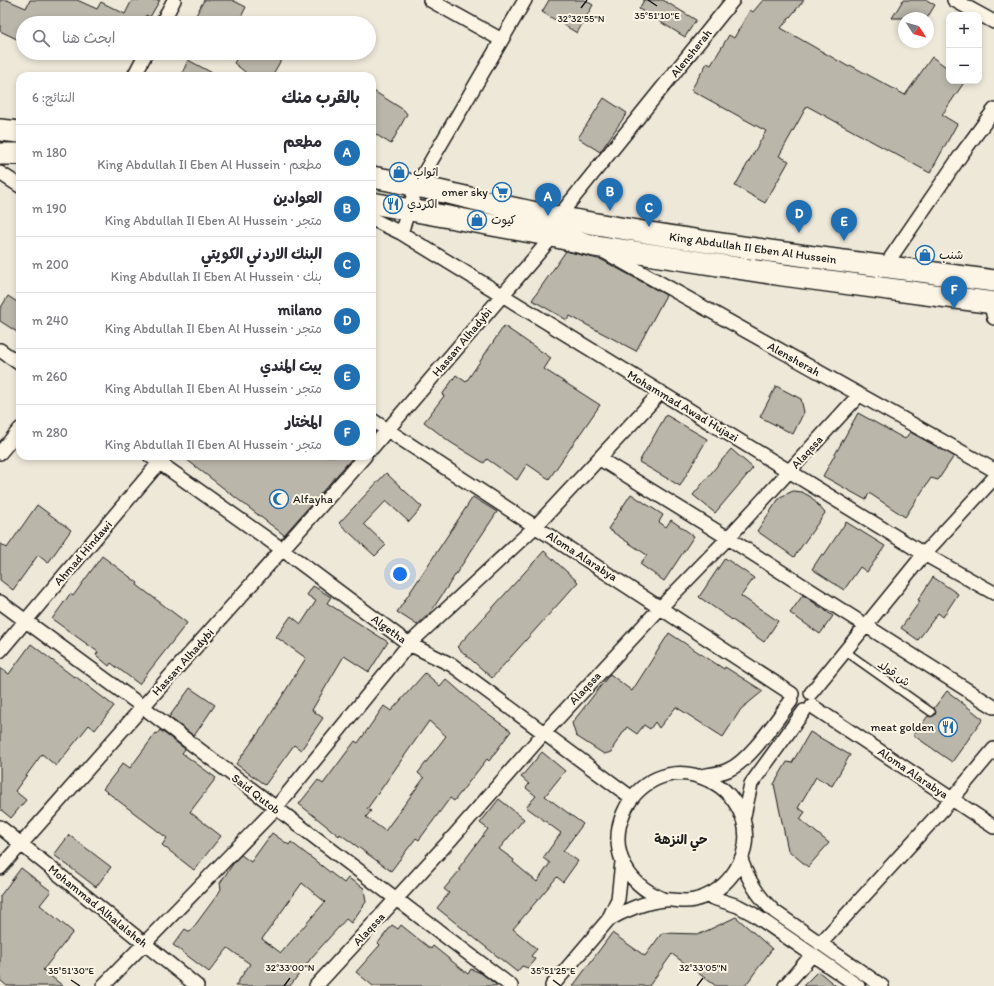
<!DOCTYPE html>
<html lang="ar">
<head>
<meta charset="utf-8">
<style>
	body { margin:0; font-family:Itim,"Playpen Sans Arabic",sans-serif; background:#f7f7f7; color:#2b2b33; direction:rtl }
	.controls { position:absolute; right:12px; top:12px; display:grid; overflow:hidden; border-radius:8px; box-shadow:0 2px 6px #0003 }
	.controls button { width:36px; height:36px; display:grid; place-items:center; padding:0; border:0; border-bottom:1px solid #e1e1e2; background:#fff; color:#2b2b33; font:20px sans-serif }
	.compass { position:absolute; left:898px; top:12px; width:36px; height:36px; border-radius:50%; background:#fff; box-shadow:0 2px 6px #0003; rotate:126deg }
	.you { position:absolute; left:400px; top:574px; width:14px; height:14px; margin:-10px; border:3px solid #fff; border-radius:50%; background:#1a73e8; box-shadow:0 0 0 6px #1a73e833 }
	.badge { display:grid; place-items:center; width:26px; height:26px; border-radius:50%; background:#1f6fb2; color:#fff; font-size:13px; font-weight:700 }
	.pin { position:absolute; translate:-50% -33px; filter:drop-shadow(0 1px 2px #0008) }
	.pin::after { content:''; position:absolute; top:21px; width:14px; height:12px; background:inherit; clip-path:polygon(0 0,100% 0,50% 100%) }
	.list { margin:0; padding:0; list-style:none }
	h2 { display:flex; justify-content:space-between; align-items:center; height:52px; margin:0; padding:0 16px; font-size:17px }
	h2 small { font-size:13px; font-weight:400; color:#7c7c81 }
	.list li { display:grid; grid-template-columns:26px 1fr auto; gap:12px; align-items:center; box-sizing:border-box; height:56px; padding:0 16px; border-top:1px solid #e1e1e2 }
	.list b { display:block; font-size:15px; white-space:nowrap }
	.list p { margin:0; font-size:13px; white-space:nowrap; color:#7c7c81 }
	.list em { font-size:13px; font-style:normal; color:#7c7c81 }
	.icon { flex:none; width:22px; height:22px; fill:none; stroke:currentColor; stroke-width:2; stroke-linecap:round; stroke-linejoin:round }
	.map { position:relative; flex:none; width:994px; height:986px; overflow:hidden; direction:ltr }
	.search { position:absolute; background:#fff; box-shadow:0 2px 6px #0003; left:16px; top:16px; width:360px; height:44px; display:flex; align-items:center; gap:10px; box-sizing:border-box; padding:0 14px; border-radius:22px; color:#7c7c81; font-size:15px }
	.panel { position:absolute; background:#fff; box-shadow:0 2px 6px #0003; left:16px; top:72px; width:360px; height:388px; border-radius:12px; direction:rtl }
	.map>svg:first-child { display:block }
</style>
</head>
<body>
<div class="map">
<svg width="994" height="986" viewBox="0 0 994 986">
	<rect width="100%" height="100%" fill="#eee8d9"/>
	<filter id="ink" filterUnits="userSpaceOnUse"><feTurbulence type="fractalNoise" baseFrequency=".025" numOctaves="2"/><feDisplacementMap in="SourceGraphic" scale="8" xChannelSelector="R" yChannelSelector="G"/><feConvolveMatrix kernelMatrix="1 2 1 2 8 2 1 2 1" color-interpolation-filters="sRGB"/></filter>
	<g filter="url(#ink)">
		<path fill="#bab6aa" stroke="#1c1c1c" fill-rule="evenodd" d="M0,0H7L26,8L30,0H77L97,9L101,2L125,14L132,0H160L150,17L146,15L143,22L144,23H23V42L0,31Z
			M204,0H232L246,7L238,23H208L195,17Z
			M549,0H585L593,5L577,33L542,12Z
			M644,0H663L696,20L685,37L639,9Z
			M763,0H804L781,28L849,67L850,65L905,95L932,57L949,69V81H965L942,115L957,124L930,173L807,106L779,156L789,161L765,203L735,186L766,131L691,90L707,63L711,65L729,35L734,38L750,10L753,12Z
			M903,0H927L935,5L927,18H892Z
			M240,53H285L272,76H250L234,63Z
			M188,60L218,76H181Z
			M372,90L404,110L407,114L391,144L372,132Z
			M604,98L627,113L600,152L578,138Z
			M566,251L602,260L666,295L636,351L570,316L567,320L532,300Z
			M8,296L20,304V334L0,321V309Z
			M504,326L551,358L544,369L600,405L549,479L527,464L517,480L487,459L484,463L450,442L424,422L444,396L442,395L456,375L466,382Z
			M776,386L801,399L804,412L793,434L760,417Z
			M858,413L905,439L910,432L954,456L938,480L931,478L905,517L869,493L866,500L823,476Z
			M666,415L707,439L680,486L639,462Z
			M731,449L753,468L715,513L693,495Z
			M182,456H354L284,535Z
			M386,473L422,507L409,522L386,501L364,524L386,545L375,556L339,523Z
			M793,491L802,492L811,497L825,513L794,557L757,531L780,497Z
			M631,494L663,515L659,522L666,527L671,520L694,536L664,581L640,564L647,555L608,529Z
			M473,497L497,512L430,613L417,625L397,612Z
			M37,505L71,530L48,563L38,555L13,590L0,580V543L7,548Z
			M846,522L885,546L867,572L860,567L844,590L812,569L822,554L824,555Z
			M544,551L578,582L492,678L457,647Z
			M102,556L138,583L137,585L187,623L139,684L111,663L109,666L96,655L98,652L52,619L70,594L73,596Z
			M725,558L754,578L741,596L778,621L764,642L699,597Z
			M933,577L958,594L943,617L938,613L918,640L901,628L920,601L918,600Z
			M313,586L331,597L327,603L388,642L369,672L344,656L312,710L323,718L301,750L294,745L265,785L236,764L264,725L306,658L276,637L291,616L301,624L316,601L307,595Z
			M803,595L833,616L820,634L790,613Z
			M669,633L724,669L725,667L763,691L741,709L723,737L676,707L659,728L655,722L650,729L644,725L637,734L627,727L614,746L612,752L604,754L576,736L572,723L610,674L632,691Z
			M31,644L74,677L75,676L114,706L95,730L89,725L56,766L42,754L15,791L26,800L11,818L0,809V668L9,674Z
			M425,673L440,686L446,679L479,708L511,731L489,761L487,759L454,801L450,798L419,840L416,838L391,871L340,834L339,836L299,804L318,780L323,784L355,741L358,743L384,706L391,711ZM429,721L446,736L418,773L424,778L385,831L366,817L371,811L367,809Z
			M190,688L215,705L194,736L169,717Z
			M947,691L983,719L952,762L913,735L928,716L931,717L935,715L936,712L934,708Z
			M160,730L185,749L182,753L216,778L190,812L221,836L194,870L162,845L167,838L103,789L123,763L130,768L156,733L157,734Z
			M810,732L850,755L832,786L816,777L798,808L805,812L800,819L829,843L808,867L788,850L774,784L787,762L792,763Z
			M542,752L565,771L545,796L583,824L563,851L578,861L563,882L557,877L513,929L537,949L531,956L535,959L528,968L522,966L517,972L437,908L449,893L444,889L460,870L458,869L488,829L480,823L499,799L524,819L499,849L514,860L513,862L537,882L550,863L543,858L561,833L526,807L536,796L526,788L529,784L521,777Z
			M272,833L289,845L291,842L344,883L348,878L364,888L366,902L351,923L346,919L312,957L290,986H235L250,964L228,948L209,972L173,945L185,929L190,932L218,894L221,889L220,883L235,861L241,855L251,862ZM302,883L325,902L281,953L262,939Z
			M69,835L111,867L96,887L54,855Z
			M21,868L51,891L40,905L73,932L43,970L63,986H7L0,980V896Z
			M736,917L772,949L745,986H716L672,954L649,986H573L612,933L645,956L662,933L700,934Z
			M392,925L398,929L401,925L431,949L433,946L468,974L471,969L481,973L498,986H373L356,972L380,945L378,943Z
			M818,971L836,986H803Z"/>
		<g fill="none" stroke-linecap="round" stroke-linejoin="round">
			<g stroke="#1c1c1c" stroke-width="10">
				<path id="lane" d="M845,651L931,712"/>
			</g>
			<g stroke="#1c1c1c" stroke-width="16">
				<path id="street" d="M430,0L500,39
					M954,0L994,22
					M162,23L174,0
					M134,76L146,53
					M0,173L20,186
					M558,217L733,0
					M372,219L401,233L924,554L994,593
					M401,233L417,185L525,0
					M605,252L994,470
					M885,266L961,155L994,110
					M994,306L992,310L994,318
					M0,350L20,364
					M372,420L792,694
					M372,448L553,236
					M0,453L20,429
					M150,456L283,550L409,644L452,665L632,798
					M600,459L728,538L994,707
					M0,602L143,707L511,986
					M0,651L164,457
					M811,693L924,554L994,478
					M812,706L994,827
					M701,776C710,774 720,774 728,770C750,761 776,720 791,701
					M743,820L751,784L804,711
					M0,827L197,986
					M741,860C749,881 758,897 775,912L882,986
					M0,868L365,456
					M707,896L738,906L753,914L858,986
					M608,920C623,911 647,901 665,900C675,899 684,903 694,900C729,892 754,854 743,819C737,802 725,787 708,780C632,745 573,863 665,900
					M820,944L952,799L994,749
					M103,986L275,809L409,644L536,526L661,392
					M316,986L452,838L544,733L661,607L728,538L859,395
					M552,986L608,920L618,899L622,862
					M785,986L812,955"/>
			</g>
			<g stroke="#1c1c1c" stroke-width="24">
				<path id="primary" d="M0,130L20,132
					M0,154H20
					M372,177C435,188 495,206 558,217C702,244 848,261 994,281
					M372,203L553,236L595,246L783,275L994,303"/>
			</g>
			<use href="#lane" stroke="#fcf5e5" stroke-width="7"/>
			<use href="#street" stroke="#fcf5e5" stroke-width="13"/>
			<use href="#primary" stroke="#fcf5e5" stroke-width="21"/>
		</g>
	</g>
	<path fill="none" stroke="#1c1c1c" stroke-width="1.5" d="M648,0L657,6M581,8L587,0M71,980L80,986M553,980L561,986M284,986L290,978M697,986L703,978"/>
	<defs>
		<g id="shop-ring" transform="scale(1)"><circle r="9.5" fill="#fcf5e5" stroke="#1f6fb2" stroke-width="1.5"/><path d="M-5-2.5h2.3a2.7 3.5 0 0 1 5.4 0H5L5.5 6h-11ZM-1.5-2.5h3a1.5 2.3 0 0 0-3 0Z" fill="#1f6fb2"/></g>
		<g id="supermarket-ring" transform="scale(1)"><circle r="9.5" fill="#fcf5e5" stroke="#1f6fb2" stroke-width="1.5"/><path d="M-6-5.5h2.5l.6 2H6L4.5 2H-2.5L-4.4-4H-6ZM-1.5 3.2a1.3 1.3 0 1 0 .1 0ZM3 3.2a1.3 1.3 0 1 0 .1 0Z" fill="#1f6fb2"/></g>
		<g id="restaurant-ring" transform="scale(1)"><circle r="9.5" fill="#fcf5e5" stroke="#1f6fb2" stroke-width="1.5"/><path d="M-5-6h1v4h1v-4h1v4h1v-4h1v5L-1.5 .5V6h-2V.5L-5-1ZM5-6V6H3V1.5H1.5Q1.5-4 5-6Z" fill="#1f6fb2"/></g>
		<g id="mosque-ring" transform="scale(1)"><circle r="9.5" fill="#fcf5e5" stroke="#1f6fb2" stroke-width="1.5"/><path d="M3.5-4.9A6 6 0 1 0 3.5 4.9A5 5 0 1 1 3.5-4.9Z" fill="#1f6fb2"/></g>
	</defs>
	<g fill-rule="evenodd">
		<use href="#shop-ring" x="399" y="172"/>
		<use href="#supermarket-ring" x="502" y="192"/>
		<use href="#restaurant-ring" x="393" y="204"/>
		<use href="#shop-ring" x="477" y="220"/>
		<use href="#shop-ring" x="925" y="255"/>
		<use href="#mosque-ring" x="279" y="499"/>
		<use href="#restaurant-ring" x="948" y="727"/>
	</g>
	<g text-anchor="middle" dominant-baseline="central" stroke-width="4" stroke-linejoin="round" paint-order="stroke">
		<g font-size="12" fill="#1c1c1c" stroke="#fcf5e5">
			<text transform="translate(691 53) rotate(-51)">Alensherah</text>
			<text transform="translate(753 248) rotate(8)">King Abdullah II Eben Al Hussein</text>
			<text transform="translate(462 342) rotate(-50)">Hassan Alhadybi</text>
			<text transform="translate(794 359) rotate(29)">Alensherah</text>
			<text transform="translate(683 406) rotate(31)">Mohammad Awad Hujazi</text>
			<text transform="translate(807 452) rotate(-48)">Alaqssa</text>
			<text transform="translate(83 553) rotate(-49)">Ahmad Hindawi</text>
			<text transform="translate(582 556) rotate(33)">Aloma Alarabya</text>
			<text transform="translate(389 629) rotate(36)">Algetha</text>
			<text transform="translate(183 662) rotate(-48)">Hassan Alhadybi</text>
			<text transform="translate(894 673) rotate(35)">ش.قولد</text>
			<text transform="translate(585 688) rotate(-47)">Alaqssa</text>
			<text transform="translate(913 773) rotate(34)">Aloma Alarabya</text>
			<text transform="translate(256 794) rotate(38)">Said Qutob</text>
			<text transform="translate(98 906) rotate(39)">Mohammad Alhalalsheh</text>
			<text transform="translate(369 929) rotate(-47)">Alaqssa</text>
		</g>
		<g font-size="12" fill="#1c1c1c" stroke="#fcf5e5" text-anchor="start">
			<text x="413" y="172">اثواب</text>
			<text x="488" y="192" text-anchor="end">omer sky</text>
			<text x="407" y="204">الكردي</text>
			<text x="491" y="220">كيوت</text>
			<text x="939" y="255">شنب</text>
			<text x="293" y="499">Alfayha</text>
			<text x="934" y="727" text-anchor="end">meat golden</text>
		</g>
		<g font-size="13" font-weight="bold" fill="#1c1c1c" stroke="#fcf5e5">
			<text x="681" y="839">حي النزهة</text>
		</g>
	</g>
	<g font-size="10" text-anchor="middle" fill="#1c1c1c" stroke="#fcf5e5" stroke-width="4" stroke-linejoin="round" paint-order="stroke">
		<text x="657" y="19">35°51'10"E</text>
		<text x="581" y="22">32°32'55"N</text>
		<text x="290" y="971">32°33'00"N</text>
		<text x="703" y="971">32°33'05"N</text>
		<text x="71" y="974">35°51'30"E</text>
		<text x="553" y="974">35°51'25"E</text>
	</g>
</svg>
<div class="controls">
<button>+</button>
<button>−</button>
</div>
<svg class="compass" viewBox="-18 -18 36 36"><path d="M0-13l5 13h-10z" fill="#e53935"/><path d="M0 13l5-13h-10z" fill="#7c7c81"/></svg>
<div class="you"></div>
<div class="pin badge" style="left:548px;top:216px">A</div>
<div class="pin badge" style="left:610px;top:211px">B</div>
<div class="pin badge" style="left:649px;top:227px">C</div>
<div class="pin badge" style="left:799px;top:233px">D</div>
<div class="pin badge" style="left:844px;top:241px">E</div>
<div class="pin badge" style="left:954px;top:309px">F</div>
<div class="search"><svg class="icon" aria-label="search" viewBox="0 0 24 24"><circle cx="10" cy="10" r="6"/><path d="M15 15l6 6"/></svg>ابحث هنا</div>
<section class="panel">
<h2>بالقرب منك<small>النتائج: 6</small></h2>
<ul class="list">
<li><span class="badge">A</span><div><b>مطعم</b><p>مطعم · King Abdullah II Eben Al Hussein</p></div><em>180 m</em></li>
<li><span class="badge">B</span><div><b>العوادين</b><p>متجر · King Abdullah II Eben Al Hussein</p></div><em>190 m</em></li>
<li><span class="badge">C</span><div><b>البنك الاردني الكويتي</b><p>بنك · King Abdullah II Eben Al Hussein</p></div><em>200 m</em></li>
<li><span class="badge">D</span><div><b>milano</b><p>متجر · King Abdullah II Eben Al Hussein</p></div><em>240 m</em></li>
<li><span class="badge">E</span><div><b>بيت المندي</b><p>متجر · King Abdullah II Eben Al Hussein</p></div><em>260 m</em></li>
<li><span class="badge">F</span><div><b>المختار</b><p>متجر · King Abdullah II Eben Al Hussein</p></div><em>280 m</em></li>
</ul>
</section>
</div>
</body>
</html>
